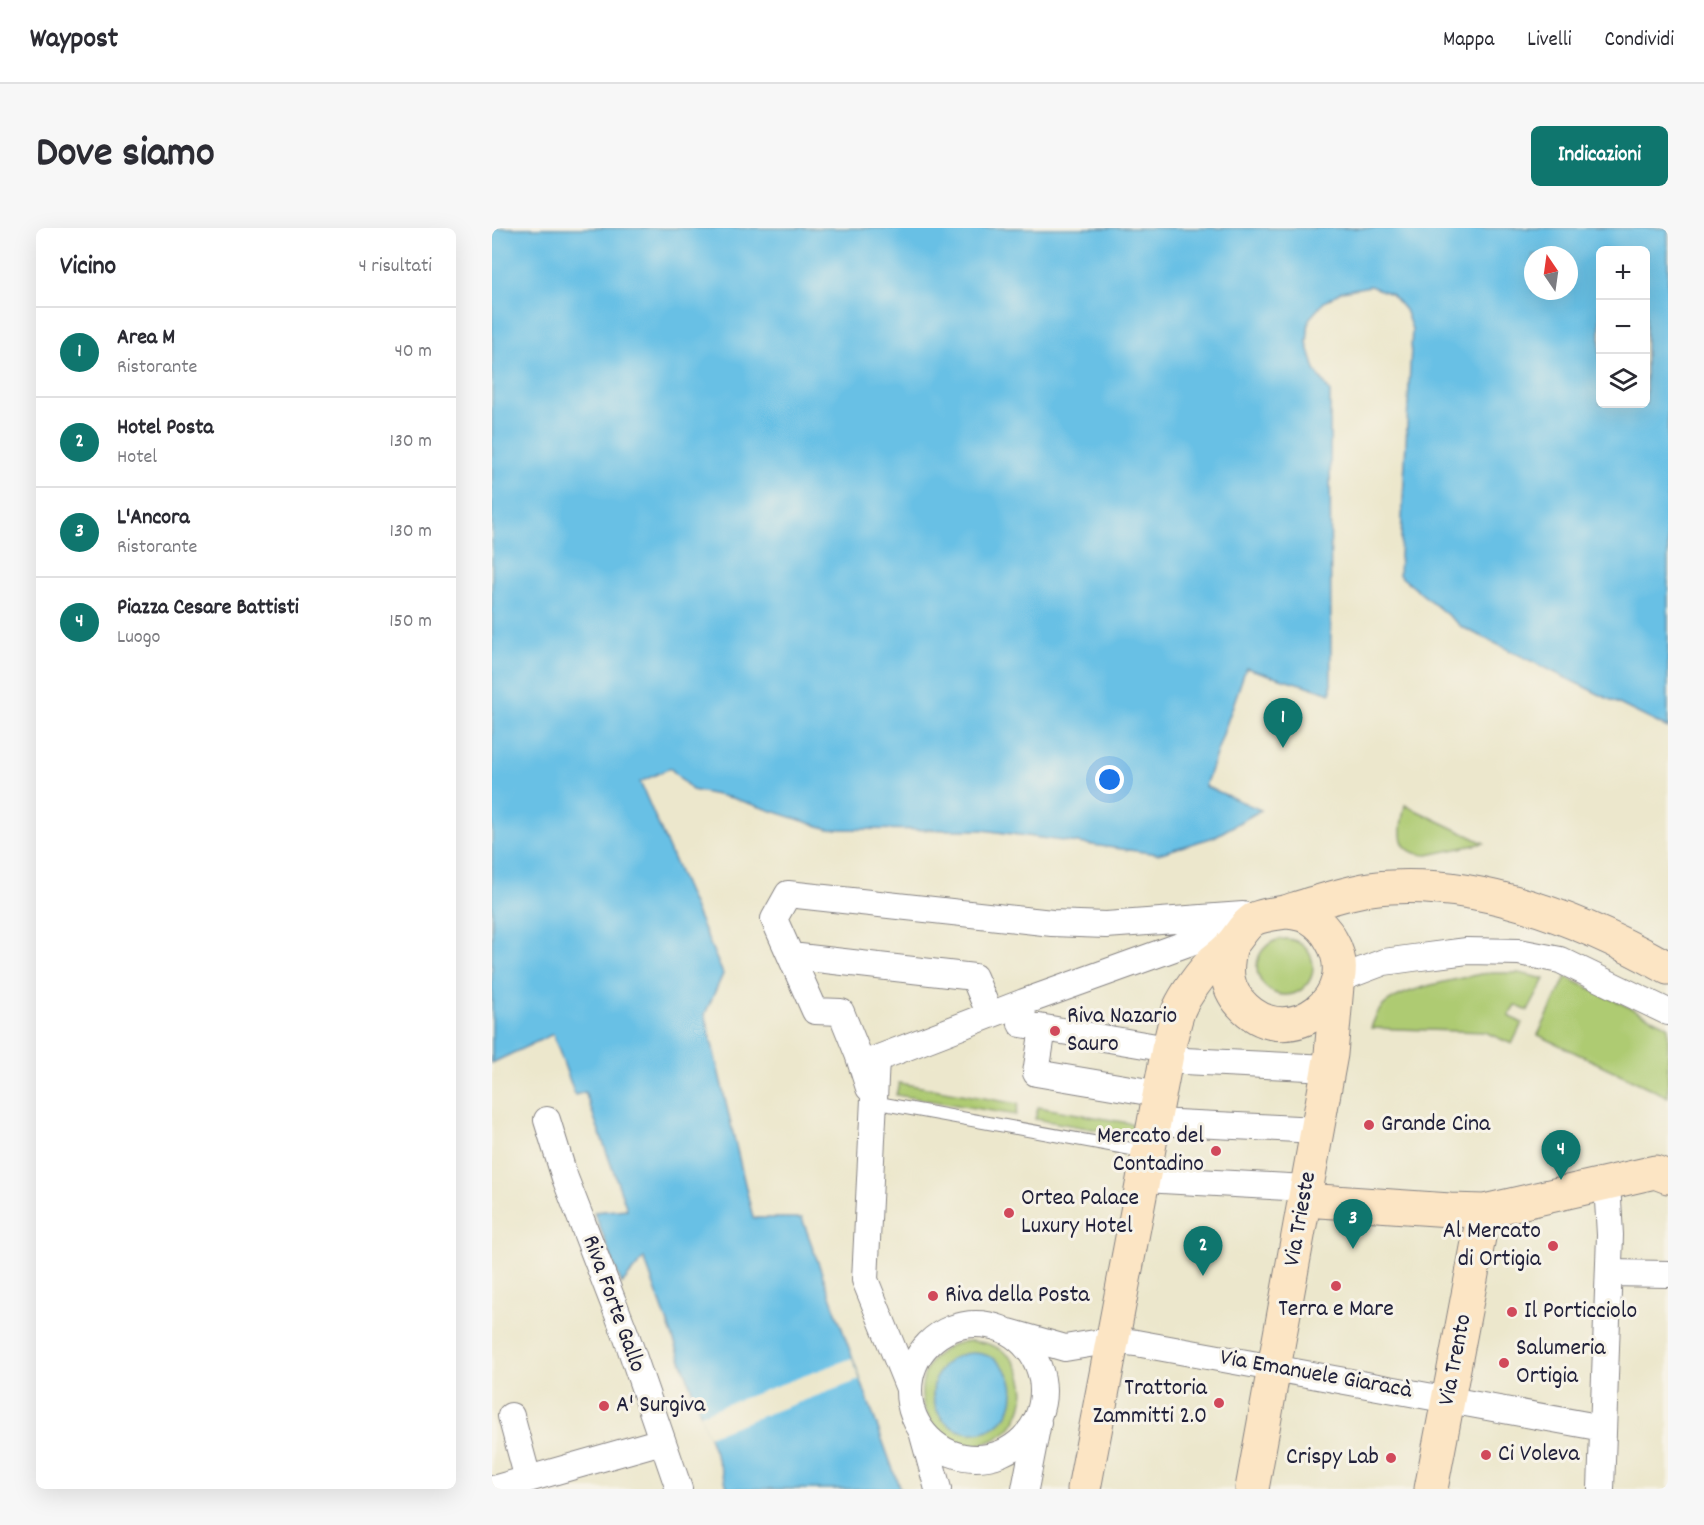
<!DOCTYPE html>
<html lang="it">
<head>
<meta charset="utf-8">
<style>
	body { margin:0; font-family:Dekko,sans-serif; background:#f7f7f7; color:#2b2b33 }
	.controls { position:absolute; right:18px; top:18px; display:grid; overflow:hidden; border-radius:9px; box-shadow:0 6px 24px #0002 }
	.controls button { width:54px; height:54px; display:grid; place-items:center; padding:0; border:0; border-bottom:2px solid #e1e1e2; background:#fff; color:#2b2b33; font:30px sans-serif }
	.compass { position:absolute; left:1032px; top:18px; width:54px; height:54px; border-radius:50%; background:#fff; box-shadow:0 6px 24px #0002; rotate:347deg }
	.you { position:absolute; left:618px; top:552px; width:21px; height:21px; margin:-15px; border:4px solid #fff; border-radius:50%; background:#1a73e8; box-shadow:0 0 0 9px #1a73e833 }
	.badge { display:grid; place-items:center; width:39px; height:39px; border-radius:50%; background:#0f766e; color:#fff; font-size:20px; font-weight:700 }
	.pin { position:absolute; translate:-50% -50px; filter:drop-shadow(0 2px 3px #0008) }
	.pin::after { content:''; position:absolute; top:32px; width:21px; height:18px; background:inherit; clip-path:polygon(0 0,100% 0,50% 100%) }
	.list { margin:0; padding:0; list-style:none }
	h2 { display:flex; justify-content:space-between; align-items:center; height:78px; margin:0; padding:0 24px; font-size:26px }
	h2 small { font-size:20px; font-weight:400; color:#7c7c81 }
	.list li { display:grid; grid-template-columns:39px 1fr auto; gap:18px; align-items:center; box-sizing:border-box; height:90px; padding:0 24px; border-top:2px solid #e1e1e2 }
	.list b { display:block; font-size:22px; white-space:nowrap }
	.list p { margin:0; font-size:20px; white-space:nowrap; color:#7c7c81 }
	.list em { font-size:20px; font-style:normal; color:#7c7c81 }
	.icon { flex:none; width:33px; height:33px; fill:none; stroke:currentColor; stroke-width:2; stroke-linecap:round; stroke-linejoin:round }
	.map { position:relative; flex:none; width:1176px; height:1261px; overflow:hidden; border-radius:9px }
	header { display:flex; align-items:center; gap:36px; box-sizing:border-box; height:84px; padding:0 30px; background:#fff; border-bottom:2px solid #e1e1e2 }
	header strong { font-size:28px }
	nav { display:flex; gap:33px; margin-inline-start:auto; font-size:21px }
	.intro { display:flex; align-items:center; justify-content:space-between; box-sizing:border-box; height:144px; padding:0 36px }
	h1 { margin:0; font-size:42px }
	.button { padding:15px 27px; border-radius:9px; background:#0f766e; color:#fff; font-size:21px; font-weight:700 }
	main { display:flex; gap:36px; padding:0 36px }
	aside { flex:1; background:#fff; border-radius:9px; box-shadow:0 6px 24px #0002 }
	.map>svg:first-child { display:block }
</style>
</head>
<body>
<header>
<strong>Waypost</strong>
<nav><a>Mappa</a><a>Livelli</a><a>Condividi</a></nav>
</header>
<div class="intro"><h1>Dove siamo</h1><a class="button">Indicazioni</a></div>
<main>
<aside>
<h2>Vicino<small>4 risultati</small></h2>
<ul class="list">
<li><span class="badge">1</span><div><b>Area M</b><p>Ristorante</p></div><em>40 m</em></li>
<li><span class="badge">2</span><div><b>Hotel Posta</b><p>Hotel</p></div><em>130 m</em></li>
<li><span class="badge">3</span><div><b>L'Ancora</b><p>Ristorante</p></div><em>130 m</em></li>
<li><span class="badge">4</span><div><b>Piazza Cesare Battisti</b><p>Luogo</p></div><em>150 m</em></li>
</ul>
</aside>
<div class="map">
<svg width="1176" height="1261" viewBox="0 0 1176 1261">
	<rect width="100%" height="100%" fill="#f7f3e8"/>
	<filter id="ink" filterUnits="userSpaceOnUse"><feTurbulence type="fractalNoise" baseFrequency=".0167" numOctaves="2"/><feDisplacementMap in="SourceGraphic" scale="12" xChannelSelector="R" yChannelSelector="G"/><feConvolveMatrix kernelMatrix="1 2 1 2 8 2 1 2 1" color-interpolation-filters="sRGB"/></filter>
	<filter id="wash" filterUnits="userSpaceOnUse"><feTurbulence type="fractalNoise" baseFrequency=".008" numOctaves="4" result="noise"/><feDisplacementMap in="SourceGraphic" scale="24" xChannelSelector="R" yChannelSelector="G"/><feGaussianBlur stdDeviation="1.35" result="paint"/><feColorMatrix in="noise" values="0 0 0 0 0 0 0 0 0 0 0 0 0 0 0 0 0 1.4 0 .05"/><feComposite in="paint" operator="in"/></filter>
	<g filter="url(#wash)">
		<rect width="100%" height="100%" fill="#ece7cc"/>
		<path fill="#aecb72" stroke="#687656" stroke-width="1.5" fill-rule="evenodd" d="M913,577L992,615L936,627C901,626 908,601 913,577Z
			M765 739a28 28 0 1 1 56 0a28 28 0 1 1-56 0Z
			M1000,745H1027L1053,751L1036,783L1023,777L1017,788L1030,795L1020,816L993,804L879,800C882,792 884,785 890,779C906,761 964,752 988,746Z
			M1074,749L1176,798V869L1046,807Z
			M407,855L526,876L524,887L404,867Z
			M546,879L648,897L646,909L543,891Z
			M478,1113C484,1114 490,1114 496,1116C530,1127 541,1163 523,1193C518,1203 508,1209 499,1213C438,1237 400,1145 460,1117C465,1115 472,1114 478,1113ZM441,1166L517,1182C504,1201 500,1201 478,1200C452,1199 446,1192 441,1166Z"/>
		<path fill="#68c0e5" stroke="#457190" stroke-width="1.5" fill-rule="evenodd" d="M0,0H1176V500L970,399L907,347L920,101L913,82L899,66L878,58L850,63L832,74L817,91L815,115L823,142L838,164L839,465L754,440L713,558L769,582L722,609L666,626L491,602L336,601L240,570L200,562L178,540L148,554L231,746L213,786L261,990H310L408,1261H236L152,1030L130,1056L102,984L135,981L93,864L83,867L61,806L0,835ZM1108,22H1154V176H1108ZM1041,27H1077V63H1041Z
			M441 1165a40 40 0 1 1 80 0a40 40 0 1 1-80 0Z"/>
		<path fill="#ece7cc" d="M360,1130L368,1152L216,1208L208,1186Z"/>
	</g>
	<g filter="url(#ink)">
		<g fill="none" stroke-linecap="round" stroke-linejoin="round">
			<g stroke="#878484" stroke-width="14">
				<path id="lane" d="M381,874L656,924"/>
			</g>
			<g stroke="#878484" stroke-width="28">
				<path id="street" d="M299,728L482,749L498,787
					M847,751L892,734L921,730L975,723L1027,724L1068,732L1176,784
					M532,774L529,796L676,821L692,833L836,840
					M551,800L544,845L668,866
					M377,860L366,826L349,784L323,783L282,691L296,666L560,695L614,697L751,687
					M55,892L73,950L135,1110L187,1261
					M663,894L825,902
					M652,951L814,960
					M1117,1045L1176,1046
					M417 1163a67 67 0 1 1 134 0a67 67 0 1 1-134 0Z
					M517,1104L573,1120L621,1112L644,1115L1111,1200
					M416,1158L373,1052L384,831L532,774L760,692
					M19,1188L36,1251
					M431,1207L446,1261
					M1,1261L170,1213
					M533,1261L546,1194
					M1109,1261L1118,1007L1115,955"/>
			</g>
			<g stroke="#878484" stroke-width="35">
				<path id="secondary" d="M739,717C733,742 733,761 753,780C799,824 872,767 839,712C834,702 827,695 817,689C810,686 802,685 795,684
					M813,972L958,982L992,983
					M592,1261L676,821C680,808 682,794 687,781C693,767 710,744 721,733C727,728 733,724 738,718C747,709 751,698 762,691C773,686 782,686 793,684C800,682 808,679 815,677C843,669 870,660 899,659C995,654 1094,694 1176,740
					M760,1261L839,826L845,758
					M939,1261L992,983L1163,944L1176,949"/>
			</g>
			<use href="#lane" stroke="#fff" stroke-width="12"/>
			<use href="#street" stroke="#fff" stroke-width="26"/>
			<use href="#secondary" stroke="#fce5c4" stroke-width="33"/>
		</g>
	</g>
	<g fill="#d1495b" stroke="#f7f3e8" stroke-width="2">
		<circle cx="563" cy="803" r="6"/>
		<circle cx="877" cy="897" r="6"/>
		<circle cx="724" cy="923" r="6"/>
		<circle cx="517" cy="985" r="6"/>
		<circle cx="1061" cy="1018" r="6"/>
		<circle cx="844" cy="1058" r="6"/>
		<circle cx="441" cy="1068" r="6"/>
		<circle cx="1020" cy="1084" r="6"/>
		<circle cx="1012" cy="1135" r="6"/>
		<circle cx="727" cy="1175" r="6"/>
		<circle cx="112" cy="1178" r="6"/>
		<circle cx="994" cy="1227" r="6"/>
		<circle cx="899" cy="1230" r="6"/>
	</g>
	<g text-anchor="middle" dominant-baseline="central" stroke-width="6" stroke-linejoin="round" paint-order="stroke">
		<g font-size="24" fill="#22223b" stroke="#f7f3e8" text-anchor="start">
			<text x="575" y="789">Riva Nazario<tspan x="575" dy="28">Sauro</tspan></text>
			<text x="889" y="897">Grande Cina</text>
			<text x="712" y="909" text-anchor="end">Mercato del<tspan x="712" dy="28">Contadino</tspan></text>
			<text x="529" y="971">Ortea Palace<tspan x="529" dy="28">Luxury Hotel</tspan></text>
			<text x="1049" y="1004" text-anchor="end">Al Mercato<tspan x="1049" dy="28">di Ortigia</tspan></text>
			<text x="453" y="1068">Riva della Posta</text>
			<text x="844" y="1082" text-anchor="middle">Terra e Mare</text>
			<text x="1032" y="1084">Il Porticciolo</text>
			<text x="1024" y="1121">Salumeria<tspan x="1024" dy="28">Ortigia</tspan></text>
			<text x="715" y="1161" text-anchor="end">Trattoria<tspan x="715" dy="28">Zammitti 2.0</tspan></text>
			<text x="124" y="1178">A' Surgiva</text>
			<text x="1006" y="1227">Ci Voleva</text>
			<text x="887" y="1230" text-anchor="end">Crispy Lab</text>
		</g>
		<g font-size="24" fill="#22223b" stroke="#f7f3e8">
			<text transform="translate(809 991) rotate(-80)">Via Trieste</text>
			<text transform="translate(121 1076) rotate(70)">Riva Forte Gallo</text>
			<text transform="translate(964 1132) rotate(-79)">Via Trento</text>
			<text transform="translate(824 1147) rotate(10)">Via Emanuele Giaracà</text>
		</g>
	</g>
</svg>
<div class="controls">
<button>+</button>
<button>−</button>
<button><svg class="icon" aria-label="layers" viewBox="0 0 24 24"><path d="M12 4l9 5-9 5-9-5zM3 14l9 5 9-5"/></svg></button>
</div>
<svg class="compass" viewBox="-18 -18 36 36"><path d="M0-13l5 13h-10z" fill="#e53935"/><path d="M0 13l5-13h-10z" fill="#7c7c81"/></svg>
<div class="you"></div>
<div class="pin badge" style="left:791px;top:520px">1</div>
<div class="pin badge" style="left:711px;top:1048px">2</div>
<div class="pin badge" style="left:861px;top:1021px">3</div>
<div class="pin badge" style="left:1069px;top:952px">4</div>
</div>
</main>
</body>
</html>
